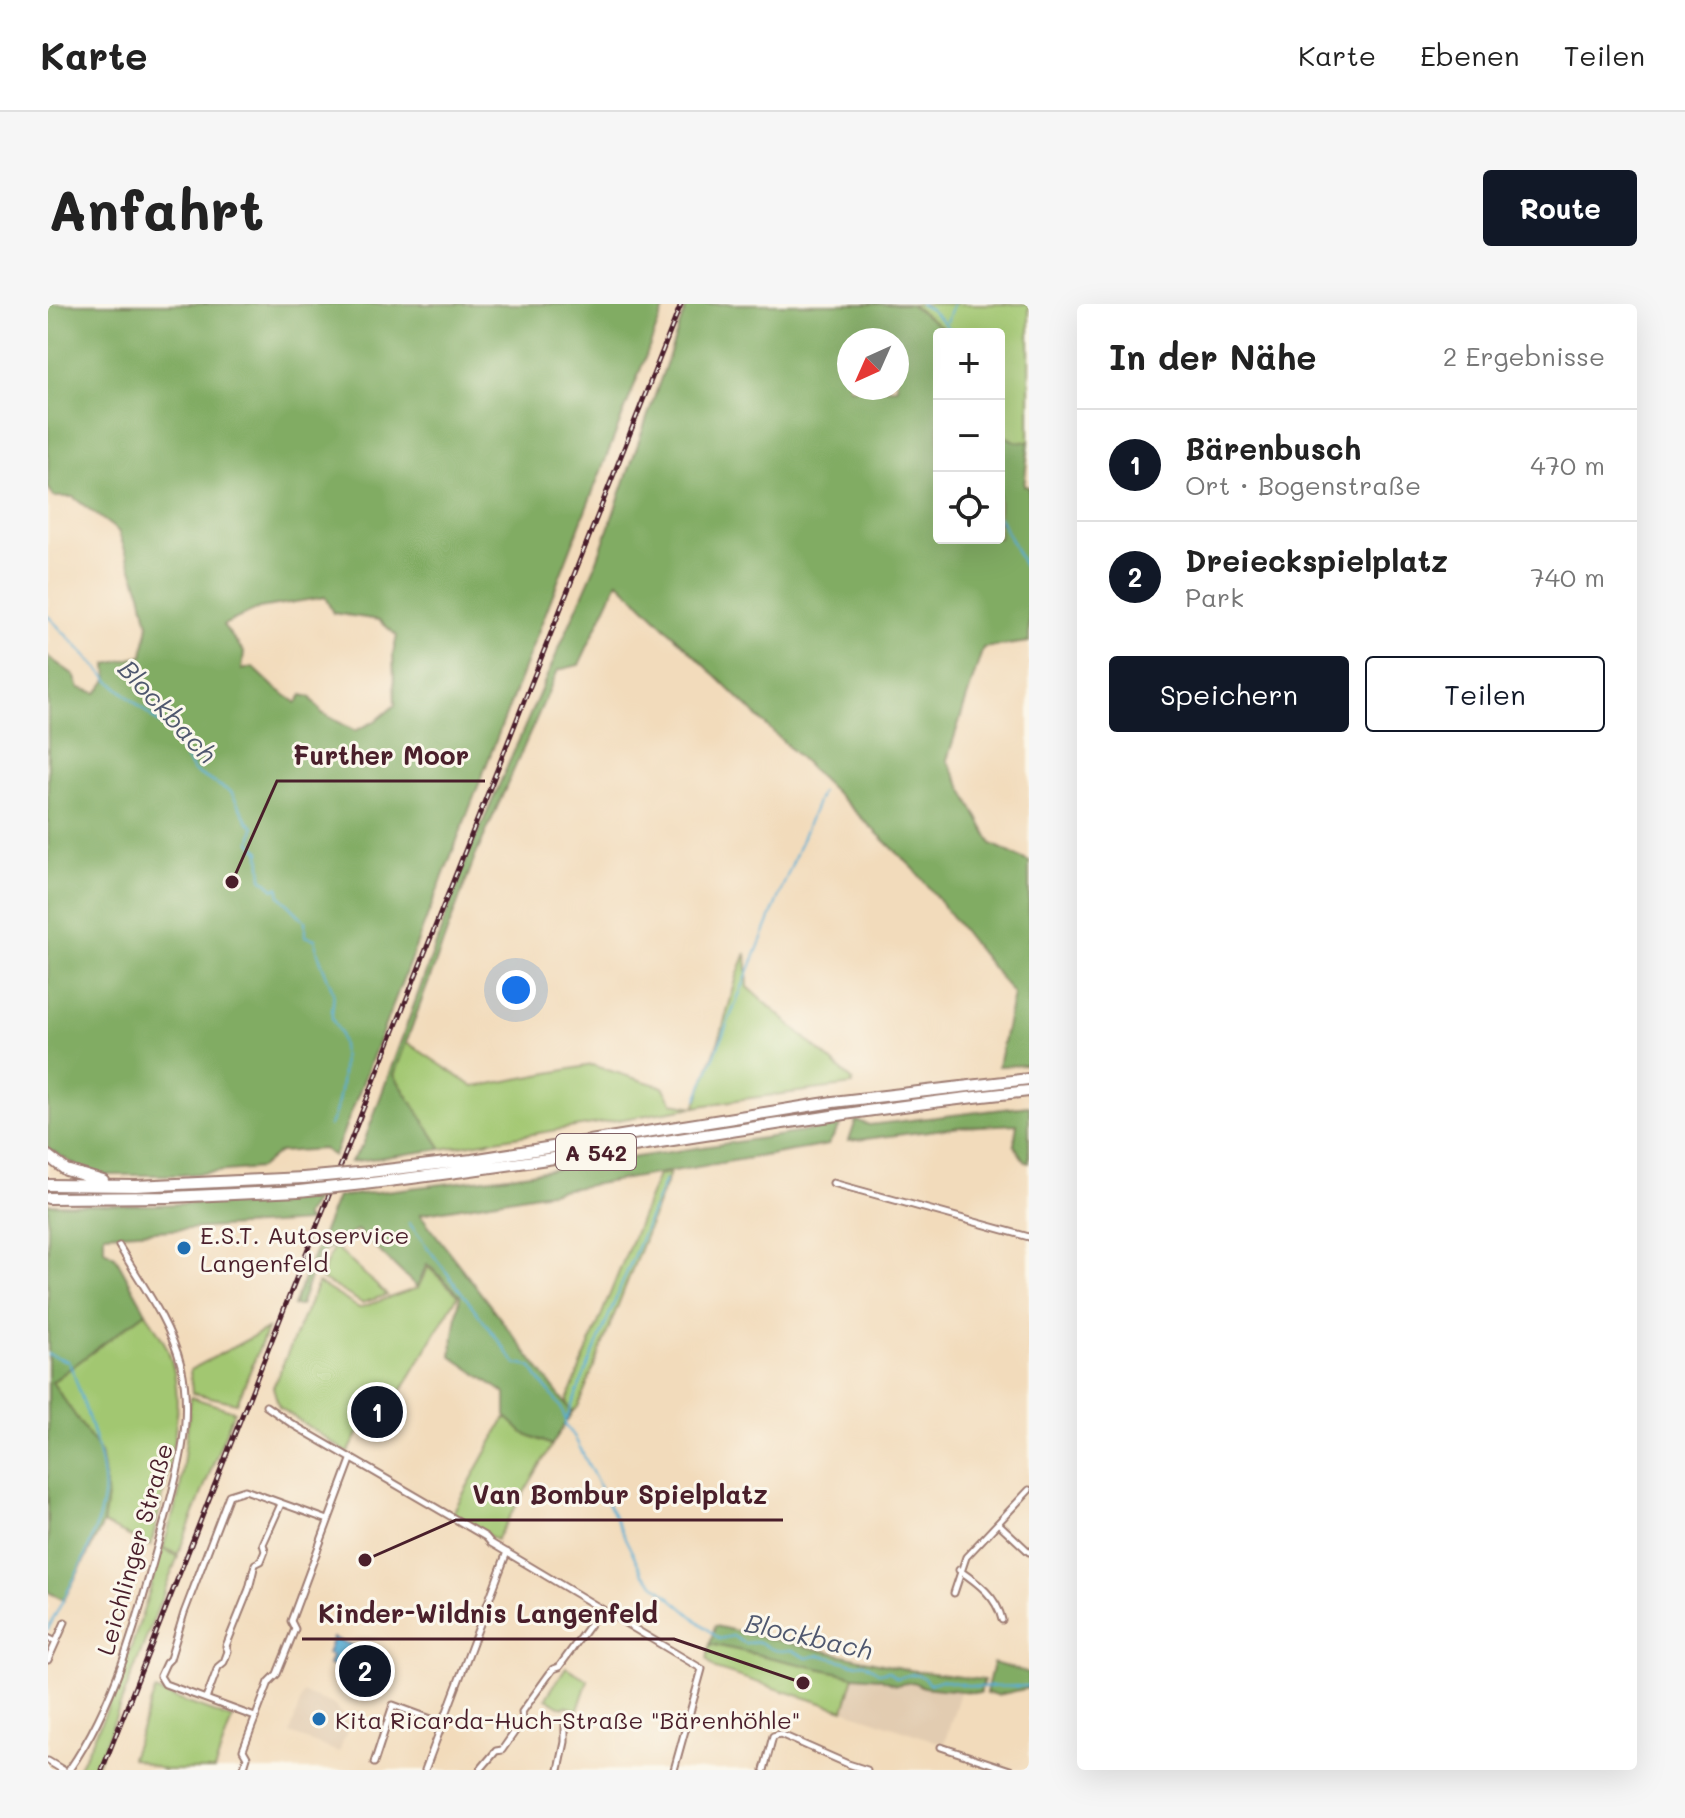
<!DOCTYPE html>
<html lang="de">
<head>
<meta charset="utf-8">
<style>
	body { margin:0; font-family:Mali,sans-serif; background:#f6f6f6; color:#222 }
	.controls { position:absolute; right:24px; top:24px; display:grid; overflow:hidden; border-radius:8px; box-shadow:0 8px 32px #0002 }
	.controls button { width:72px; height:72px; display:grid; place-items:center; padding:0; border:0; border-bottom:2px solid #e0e0e0; background:#fff; color:#222; font:40px sans-serif }
	.compass { position:absolute; left:789px; top:24px; width:72px; height:72px; border-radius:50%; background:#fff; box-shadow:0 8px 32px #0002; rotate:225deg }
	.you { position:absolute; left:468px; top:686px; width:28px; height:28px; margin:-20px; border:6px solid #fff; border-radius:50%; background:#1a73e8; box-shadow:0 0 0 12px #1a73e833 }
	.badge { display:grid; place-items:center; width:52px; height:52px; border-radius:50%; background:#111827; color:#fff; font-size:26px; font-weight:700 }
	.pin { position:absolute; translate:-50% -50%; border:4px solid #fff; box-shadow:0 2px 8px #0006 }
	.list { margin:0; padding:0; list-style:none }
	h2 { display:flex; justify-content:space-between; align-items:center; height:104px; margin:0; padding:0 32px; font-size:34px }
	h2 small { font-size:26px; font-weight:400; color:#767676 }
	.list li { display:grid; grid-template-columns:52px 1fr auto; gap:24px; align-items:center; box-sizing:border-box; height:112px; padding:0 32px; border-top:2px solid #e0e0e0 }
	.list b { display:block; font-size:30px; white-space:nowrap }
	.list p { margin:0; font-size:26px; white-space:nowrap; color:#767676 }
	.list em { font-size:26px; font-style:normal; color:#767676 }
	.actions { display:flex; gap:16px; padding:24px 32px }
	.actions a { flex:1; padding:18px 0; border:2px solid #111827; border-radius:8px; text-align:center; font-size:28px; color:#111827 }
	.actions .main { background:#111827; color:#fff }
	.icon { flex:none; width:44px; height:44px; fill:none; stroke:currentColor; stroke-width:2; stroke-linecap:round; stroke-linejoin:round }
	.map { position:relative; flex:none; width:981px; height:1466px; overflow:hidden; border-radius:8px }
	header { display:flex; align-items:center; gap:48px; box-sizing:border-box; height:112px; padding:0 40px; background:#fff; border-bottom:2px solid #e0e0e0 }
	header strong { font-size:38px }
	nav { display:flex; gap:44px; margin-inline-start:auto; font-size:28px }
	.intro { display:flex; align-items:center; justify-content:space-between; box-sizing:border-box; height:192px; padding:0 48px }
	h1 { margin:0; font-size:56px }
	.button { padding:20px 36px; border-radius:8px; background:#111827; color:#fff; font-size:28px; font-weight:700 }
	main { display:flex; gap:48px; padding:0 48px }
	aside { flex:1; background:#fff; border-radius:8px; box-shadow:0 8px 32px #0002 }
	.map>svg:first-child { display:block }
</style>
</head>
<body>
<header>
<strong>Karte</strong>
<nav><a>Karte</a><a>Ebenen</a><a>Teilen</a></nav>
</header>
<div class="intro"><h1>Anfahrt</h1><a class="button">Route</a></div>
<main>
<div class="map">
<svg width="981" height="1466" viewBox="0 0 981 1466">
	<rect width="100%" height="100%" fill="#fbf7ec"/>
	<filter id="ink" filterUnits="userSpaceOnUse"><feTurbulence type="fractalNoise" baseFrequency=".0125" numOctaves="2"/><feDisplacementMap in="SourceGraphic" scale="16" xChannelSelector="R" yChannelSelector="G"/><feConvolveMatrix kernelMatrix="1 2 1 2 8 2 1 2 1" color-interpolation-filters="sRGB"/></filter>
	<filter id="wash" filterUnits="userSpaceOnUse"><feTurbulence type="fractalNoise" baseFrequency=".006" numOctaves="4" result="noise"/><feDisplacementMap in="SourceGraphic" scale="32" xChannelSelector="R" yChannelSelector="G"/><feGaussianBlur stdDeviation="1.8" result="paint"/><feColorMatrix in="noise" values="0 0 0 0 0 0 0 0 0 0 0 0 0 0 0 0 0 1.4 0 .05"/><feComposite in="paint" operator="in"/></filter>
	<g filter="url(#wash)">
		<rect width="100%" height="100%" fill="#f2dbbb"/>
		<path fill="#e2ccb1" d="M806,1372L831,1374L848,1381L865,1378L913,1385L896,1440L796,1406Z
			M255,1389L289,1402L300,1424L291,1448L242,1430Z"/>
		<path fill="#a2c771" stroke="#76734e" stroke-width="2" d="M862,0H981V137L968,138L952,129L951,30H903Z
			M698,649L700,683L804,776L805,781L695,795L394,845L346,771L357,737L426,783L544,761L615,783L625,799L647,803L672,733L690,669Z
			M622,869L530,1103L524,1108L518,1099L610,871Z
			M286,942L339,991L314,999L272,974Z
			M380,963L410,991L344,1103L329,1095L300,1149L231,1103L225,1083L270,979L311,1004L370,984Z
			M98,1008C104,1019 111,1029 117,1040C145,1098 116,1182 103,1242L55,1220L59,1191L4,1078Z
			M219,1025L189,1099L144,1089L142,1066Z
			M143,1093L186,1107L130,1250L115,1244L132,1187Z
			M458,1113L482,1132L504,1141L448,1236L404,1210Z
			M114,1245L130,1252L47,1466H29C68,1397 92,1321 114,1245Z
			M662,1340L806,1372L796,1406L667,1365L659,1355Z
			M518,1363L540,1376L530,1406L517,1402L515,1404L498,1394Z
			M107,1387L184,1415L166,1466H115L83,1454Z"/>
		<path fill="#81ac63" stroke="#666647" stroke-width="2" fill-rule="evenodd" d="M0,0H618L286,852L275,845L231,848L212,864L133,871H52L32,864L0,844V353L26,371L31,384L49,389L60,375L59,360L95,352L100,320L93,289L70,227L25,193H6L0,183ZM277,293L285,309L331,316L349,332L345,349L347,401L328,417L307,427L274,409L262,393L254,391L249,399L226,383L205,363L194,366L196,348L175,321L211,304Z
			M639,0H862L903,30H891V234H951V85L952,129L968,138L981,137L976,182L981,183V338L935,344L899,456L944,540L981,558V761L950,762L965,690L866,565L570,277L531,361L510,366L427,553L346,771L394,845L302,858L315,841L420,552L546,265ZM849,36V84H801V36Z
			M981,802V859L977,858L966,841L969,820L912,823L801,837L808,816L821,821Z
			M793,820L780,841L372,910L524,1108L504,1141L475,1129L458,1113V1090L403,1052L412,991L379,960L369,983L309,926L270,951L252,1002H245L289,893L469,871L755,828Z
			M268,894L256,913L261,918L56,930V946L67,952L98,1008L4,1078L52,1148L59,1191L55,1220L16,1296L0,1288V900L106,901Z
			M667,1322L861,1366L936,1376L932,1389L875,1383L865,1378L848,1381L831,1374L806,1372L662,1340Z
			M945,1359L981,1369V1384L950,1391L938,1389Z"/>
		<path fill="#59aed5" stroke="#526680" stroke-width="2" d="M285,1334L311,1344L302,1369L281,1361L284,1352L279,1350Z"/>
		<g fill="none" stroke-linecap="round" stroke-linejoin="round">
			<path stroke="#59aed5" stroke-width="2" d="M872,0L883,6L903,26L901,30
				M899,18L905,0
				M951,213L981,272
				M0,312L62,377L124,430L145,467L183,488L200,518L206,523L203,538L212,548L214,574L226,585L230,582L232,592L257,617V632L267,635C269,654 279,670 285,688C287,695 283,705 284,713C285,719 290,724 292,730C298,753 293,803 281,822
				M649,795L773,488
				M361,919L469,1061L475,1060L484,1064C493,1085 519,1098 517,1122L526,1132L595,1270L671,1335L685,1332L696,1339L712,1338C725,1347 729,1348 744,1346L759,1354L772,1351L806,1360L816,1359L832,1369L841,1367L849,1374C865,1371 868,1364 881,1380L893,1376L929,1383L981,1382
				M0,1050L20,1057L25,1068C35,1099 60,1162 55,1194C48,1240 21,1284 0,1325
				M518,1115L617,876"/>
		</g>
	</g>
	<g filter="url(#ink)">
		<g fill="none" stroke-linecap="round" stroke-linejoin="round">
			<g stroke="#9e7d73" stroke-width="9">
				<path id="minor" d="M785,879L981,933
					M218,1102L244,1120L438,1233L443,1239L654,1365L626,1466
					M950,1219L981,1248
					M911,1266C930,1279 949,1293 954,1316
					M906,1289L918,1253L981,1186
					M0,1334L8,1338
					M0,1356L17,1318
					M158,1395L170,1363L176,1358L180,1347L178,1342L201,1285L207,1260L213,1257L217,1247L215,1240L233,1200
					M207,1413L117,1380L112,1372L118,1359L122,1355L136,1309L181,1191L197,1186L280,1216
					M893,1443L962,1466
					M0,1457L15,1466
					M326,1459L345,1401L394,1419
					M21,1466C67,1399 89,1318 110,1240C126,1183 147,1121 133,1061C122,1018 93,979 71,942
					M195,1466L199,1453L195,1446L221,1378L229,1370L247,1325L243,1317L303,1156
					M377,1466L459,1248
					M432,1466L448,1447L454,1446L475,1416L474,1408L505,1365L511,1363L553,1305
					M511,1466L517,1438V1421
					M716,1466L725,1432L732,1430L800,1460L819,1466"/>
			</g>
			<g stroke="#9e7d73" stroke-width="14">
				<path id="motorway" d="M0,852L18,866L55,877
					M321,868L424,856L785,798L981,775
					M315,880C538,854 758,810 981,787
					M0,881L88,882L255,874
					M0,894L122,893L251,887"/>
			</g>
			<use href="#minor" stroke="#fff" stroke-width="5"/>
			<use href="#motorway" stroke="#fff" stroke-width="10"/>
			<g stroke="#4a1f2b" stroke-width="5">
				<path id="rail" d="M54,1466L633,0"/>
			</g>
			<use href="#rail" stroke="#fbf7ec" stroke-width="2" stroke-dasharray="6" stroke-linecap="butt"/>
			<g stroke="#9e7d73" stroke-width="14" stroke-linecap="butt">
				<path id="motorway-bridge" d="M255,874L321,868
					M251,887L315,880"/>
			</g>
			<use href="#motorway-bridge" stroke="#fff" stroke-width="10"/>
		</g>
	</g>
	<g fill="#1f6fb2" stroke="#fbf7ec" stroke-width="3">
		<circle cx="136" cy="944" r="8"/>
		<circle cx="271" cy="1415" r="8"/>
	</g>
	<g text-anchor="middle" dominant-baseline="central" stroke-width="6" stroke-linejoin="round" paint-order="stroke">
		<rect fill="#fbf7ec" stroke="#7f6065" stroke-width="2" x="508" y="830" width="80" height="36" rx="6"/>
		<g font-size="22" font-weight="bold" fill="#4a1f2b">
			<text x="548" y="848">A 542</text>
		</g>
		<g font-size="24" fill="#4a1f2b" stroke="#fbf7ec" text-anchor="start">
			<text x="152" y="930">E.S.T. Autoservice<tspan x="152" dy="28">Langenfeld</tspan></text>
			<text x="287" y="1415">Kita Ricarda-Huch-Straße "Bärenhöhle"</text>
		</g>
		<g font-size="24" fill="#4a1f2b" stroke="#fbf7ec">
			<text transform="translate(86 1245) rotate(-74)">Leichlinger Straße</text>
		</g>
		<g font-size="26" font-style="italic" fill="#50586f" stroke="#fbf7ec">
			<text transform="translate(120 407) rotate(47)">Blockbach</text>
			<text transform="translate(761 1332) rotate(13)">Blockbach</text>
		</g>
	</g>
	<path fill="none" stroke="#4a1f2b" stroke-width="3" d="M184 578L229 477H437M317 1256L408 1216H735M755 1379L626 1335H254"/>
	<g fill="#4a1f2b" stroke="#fbf7ec" stroke-width="3">
		<circle cx="184" cy="578" r="8"/>
		<circle cx="317" cy="1256" r="8"/>
		<circle cx="755" cy="1379" r="8"/>
	</g>
	<g font-size="26" text-anchor="middle" font-weight="bold" fill="#4a1f2b" stroke="#fbf7ec" stroke-width="6" stroke-linejoin="round" paint-order="stroke">
		<text x="333" y="461">Further Moor</text>
		<text x="572" y="1200">Van Bombur Spielplatz</text>
		<text x="440" y="1319">Kinder-Wildnis Langenfeld</text>
	</g>
</svg>
<div class="controls">
<button>+</button>
<button>−</button>
<button><svg class="icon" aria-label="locate" viewBox="0 0 24 24"><circle cx="12" cy="12" r="6"/><path d="M12 2v4M12 18v4M2 12h4M18 12h4"/></svg></button>
</div>
<svg class="compass" viewBox="-18 -18 36 36"><path d="M0-13l5 13h-10z" fill="#e53935"/><path d="M0 13l5-13h-10z" fill="#767676"/></svg>
<div class="you"></div>
<div class="pin badge" style="left:329px;top:1108px">1</div>
<div class="pin badge" style="left:317px;top:1367px">2</div>
</div>
<aside>
<h2>In der Nähe<small>2 Ergebnisse</small></h2>
<ul class="list">
<li><span class="badge">1</span><div><b>Bärenbusch</b><p>Ort · Bogenstraße</p></div><em>470 m</em></li>
<li><span class="badge">2</span><div><b>Dreieckspielplatz</b><p>Park</p></div><em>740 m</em></li>
</ul>
<div class="actions"><a class="main">Speichern</a><a>Teilen</a></div>
</aside>
</main>
</body>
</html>
